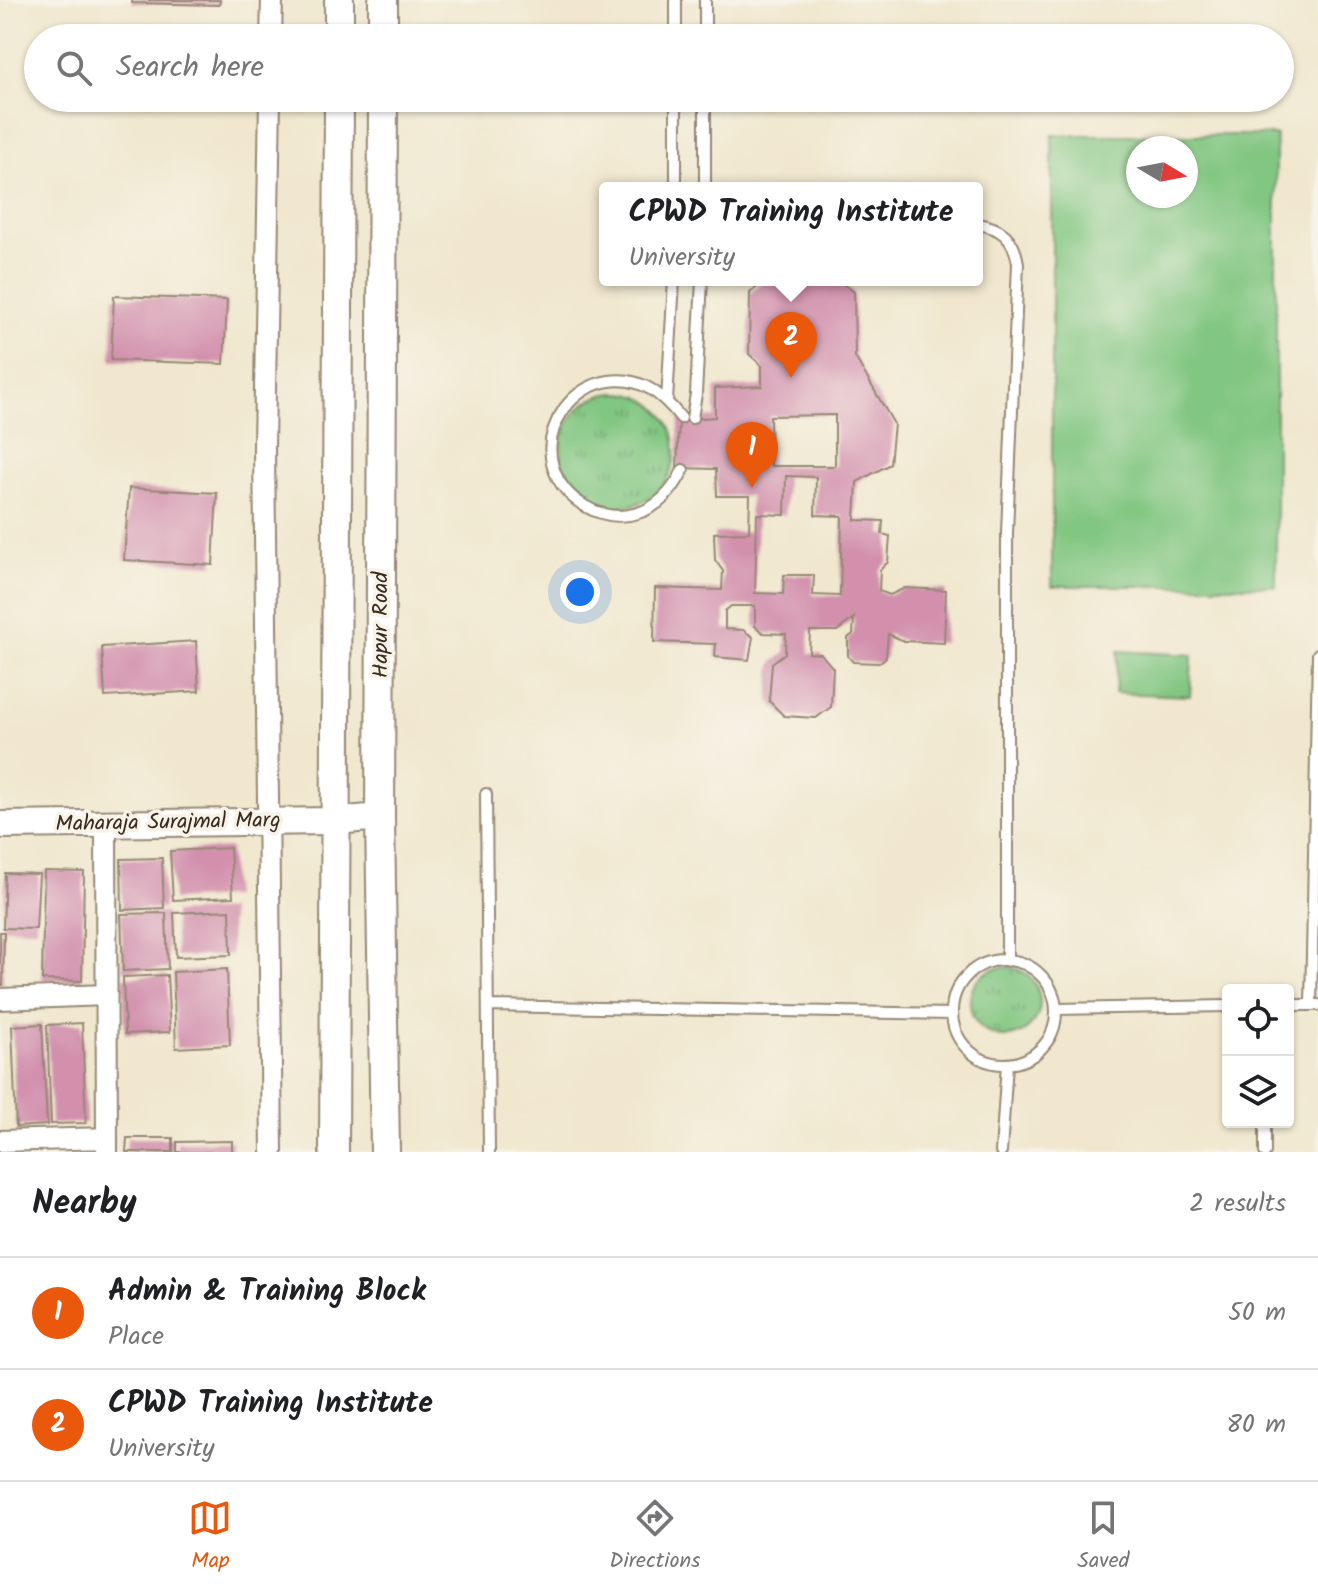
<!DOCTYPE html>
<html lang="en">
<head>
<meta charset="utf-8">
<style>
	body { margin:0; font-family:Kalam,sans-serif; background:#f2f2f2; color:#202124 }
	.controls { position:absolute; right:24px; bottom:24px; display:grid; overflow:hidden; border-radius:8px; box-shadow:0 2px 6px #0004 }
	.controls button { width:72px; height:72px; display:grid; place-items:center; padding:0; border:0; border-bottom:2px solid #e0e0e0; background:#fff; color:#202124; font:40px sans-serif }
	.compass { position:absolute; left:1126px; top:136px; width:72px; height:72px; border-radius:50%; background:#fff; box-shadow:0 2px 6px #0004; rotate:100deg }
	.you { position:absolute; left:580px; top:592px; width:28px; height:28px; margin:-20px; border:6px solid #fff; border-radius:50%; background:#1a73e8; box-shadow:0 0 0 12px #1a73e833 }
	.badge { display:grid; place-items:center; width:52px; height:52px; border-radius:50%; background:#ea580c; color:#fff; font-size:26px; font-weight:700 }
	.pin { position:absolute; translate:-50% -66px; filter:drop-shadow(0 2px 4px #0008) }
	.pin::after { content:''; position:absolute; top:42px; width:28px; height:24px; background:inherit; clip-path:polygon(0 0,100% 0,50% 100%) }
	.popup { position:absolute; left:599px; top:182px; width:384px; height:104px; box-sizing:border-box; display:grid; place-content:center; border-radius:8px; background:#fff; filter:drop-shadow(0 2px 6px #0005); font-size:26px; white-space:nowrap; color:#757577 }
	.popup b { font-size:30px; color:#202124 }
	.popup::after { content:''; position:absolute; left:50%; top:100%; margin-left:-16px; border:16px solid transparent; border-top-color:#fff }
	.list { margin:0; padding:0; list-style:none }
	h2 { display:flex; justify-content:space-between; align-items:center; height:104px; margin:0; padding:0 32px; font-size:34px }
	h2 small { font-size:26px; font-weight:400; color:#757577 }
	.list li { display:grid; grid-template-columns:52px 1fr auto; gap:24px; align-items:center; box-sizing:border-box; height:112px; padding:0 32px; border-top:2px solid #e0e0e0 }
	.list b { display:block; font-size:30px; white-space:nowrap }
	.list p { margin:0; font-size:26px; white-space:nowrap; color:#757577 }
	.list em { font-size:26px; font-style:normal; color:#757577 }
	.icon { flex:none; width:44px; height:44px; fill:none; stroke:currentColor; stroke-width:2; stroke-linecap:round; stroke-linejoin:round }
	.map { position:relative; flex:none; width:1318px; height:1152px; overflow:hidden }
	.search { position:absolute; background:#fff; box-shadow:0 2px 6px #0004; left:24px; right:24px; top:24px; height:88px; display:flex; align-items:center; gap:20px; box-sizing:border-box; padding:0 28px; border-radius:44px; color:#757577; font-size:30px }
	.sheet { height:328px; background:#fff }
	nav { display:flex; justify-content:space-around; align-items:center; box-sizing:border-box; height:112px; border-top:2px solid #e0e0e0; background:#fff; font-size:22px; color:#757577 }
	nav a { display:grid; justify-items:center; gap:4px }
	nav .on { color:#ea580c }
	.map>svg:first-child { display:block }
</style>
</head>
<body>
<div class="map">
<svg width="1318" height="1152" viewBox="0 0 1318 1152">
	<defs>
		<pattern id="grass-tufts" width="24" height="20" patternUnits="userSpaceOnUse" patternTransform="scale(2)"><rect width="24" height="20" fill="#81c681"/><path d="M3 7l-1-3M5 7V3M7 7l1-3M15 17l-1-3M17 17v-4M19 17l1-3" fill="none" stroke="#6ba169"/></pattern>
	</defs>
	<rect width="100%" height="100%" fill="#f7f3e8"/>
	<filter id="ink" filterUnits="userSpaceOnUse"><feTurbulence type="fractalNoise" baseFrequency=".0125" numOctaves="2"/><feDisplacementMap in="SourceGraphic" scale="16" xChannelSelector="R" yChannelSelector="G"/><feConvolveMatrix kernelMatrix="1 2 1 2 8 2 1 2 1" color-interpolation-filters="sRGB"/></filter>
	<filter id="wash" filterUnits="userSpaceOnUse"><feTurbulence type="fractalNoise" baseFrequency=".006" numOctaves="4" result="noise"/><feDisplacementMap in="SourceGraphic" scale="32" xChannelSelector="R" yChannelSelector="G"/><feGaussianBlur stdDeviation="1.8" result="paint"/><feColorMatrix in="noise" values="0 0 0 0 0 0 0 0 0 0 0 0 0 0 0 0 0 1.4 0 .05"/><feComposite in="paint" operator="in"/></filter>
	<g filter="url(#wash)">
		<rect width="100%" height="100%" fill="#f0e7ce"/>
		<path fill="url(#grass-tufts)" stroke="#5e7850" stroke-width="2" d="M561 450a57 57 0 1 1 114 0a57 57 0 1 1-114 0Z
			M970 1002a35 35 0 1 1 70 0a35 35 0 1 1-70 0Z"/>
		<path fill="#81c681" stroke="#5e7850" stroke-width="2" fill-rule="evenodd" d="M1052,135H1276V586H1052ZM1138,148H1186V196H1138Z
			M1118,651L1192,655L1190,696L1115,693Z"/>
		<g id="blocks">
			<path fill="#d290ad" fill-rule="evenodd" d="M132,0H220L219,5L132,3Z
				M765,280H838L854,292L855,357L894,424L890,464L857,482L855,520L883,521L882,534L890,536L888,562L880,570L879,591L890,595L905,588L946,590L944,643L904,641L888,634L886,657L879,663L853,662L848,656V638L853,634L854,618L837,631H810L809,653L821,654L833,668L831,707L816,718L784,716L769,701L772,663L785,653L786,634L763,633L755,626V606H731L725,611V629L743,630L753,637L749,660L715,657L716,644L654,642L655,588L722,590L723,571L715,560L714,533L749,532L750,496H717L716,469L677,468L679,420L715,417V388L762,386V366L749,354L750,293ZM835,415V466H771L770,416ZM786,476L816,477L815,515L842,516L840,596L813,595L814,575H784L783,594L755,593L757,514L785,515Z
				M114,296L227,300L224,364L111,360Z
				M129,488L217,493L213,565L124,560Z
				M196,641L199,691L105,697L102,647Z
				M230,848L233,897L173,900L170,851Z
				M162,858L164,908L122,910L121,859Z
				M44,871L84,872L82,981L42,980Z
				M5,873L39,874L36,929L3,928Z
				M230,910L231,955L176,957L174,913Z
				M166,913L168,969L123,971L121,914Z
				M0,932H4L3,985H0Z
				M227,969L230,1045L176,1048L173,972Z
				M167,975L170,1032L125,1034L123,977Z
				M82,1023L86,1123L51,1124L47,1025Z
				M42,1024L47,1125L16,1127L12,1026Z
				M127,1138H173V1152H126Z
				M232,1141V1152H177V1142Z"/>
		</g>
	</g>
	<g filter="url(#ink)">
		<use href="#blocks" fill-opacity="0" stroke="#968876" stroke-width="2"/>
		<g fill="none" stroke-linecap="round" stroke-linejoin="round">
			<g stroke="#968876" stroke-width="14">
				<path id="service" d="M676,38V0
					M705,38V0
					M676,188V98
					M705,188V98
					M977,224C1001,227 1014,238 1018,263L1007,533V961
					M667,401L674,280
					M681,418C663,395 641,376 609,381C591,384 575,394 564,409C509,488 636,569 683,470
					M692,418L696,394L702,280
					M486,794L489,1152
					M952 1012a52 52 0 1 1 104 0a52 52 0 1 1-104 0Z
					M1288,1005H1318
					M1311,1005L1318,654
					M488,1006L952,1014
					M1056,1009L1228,1006
					M1265,1122V1152
					M1001,1152L1007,1064"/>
			</g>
			<g stroke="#968876" stroke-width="24">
				<path id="minor" d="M271,38L272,0
					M270,98L264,447L272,1152
					M106,823L107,1152
					M0,999L106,995
					M0,1141L107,1138"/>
			</g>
			<g stroke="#968876" stroke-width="30">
				<path id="tertiary" d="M0,825L336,821L380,817"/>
			</g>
			<g stroke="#968876" stroke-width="32">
				<path id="secondary" d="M339,38V0
					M383,38V0
					M383,98L380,817L385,1152
					M334,1152L339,98"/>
			</g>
			<use href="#service" stroke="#fff" stroke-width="10"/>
			<use href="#minor" stroke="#fff" stroke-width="20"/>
			<use href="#tertiary" stroke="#fff" stroke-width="26"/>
			<use href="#secondary" stroke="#fff" stroke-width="28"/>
		</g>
	</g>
	<g text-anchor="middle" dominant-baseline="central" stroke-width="7" stroke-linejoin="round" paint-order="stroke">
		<g font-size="22" fill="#3b2a1e" stroke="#f7f3e8">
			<text transform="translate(381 625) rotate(-90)">Hapur Road</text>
			<text transform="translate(168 823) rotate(-1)">Maharaja Surajmal Marg</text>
		</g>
	</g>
</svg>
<div class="controls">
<button><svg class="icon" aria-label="locate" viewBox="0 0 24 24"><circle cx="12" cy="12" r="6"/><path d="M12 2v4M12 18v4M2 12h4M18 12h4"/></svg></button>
<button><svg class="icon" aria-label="layers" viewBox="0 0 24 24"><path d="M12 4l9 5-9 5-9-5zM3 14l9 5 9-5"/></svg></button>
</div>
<svg class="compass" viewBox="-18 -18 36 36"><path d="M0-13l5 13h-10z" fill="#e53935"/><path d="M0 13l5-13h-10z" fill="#757577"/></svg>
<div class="you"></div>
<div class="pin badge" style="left:752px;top:488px">1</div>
<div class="pin badge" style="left:791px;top:378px">2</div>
<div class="popup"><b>CPWD Training Institute</b>University</div>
<div class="search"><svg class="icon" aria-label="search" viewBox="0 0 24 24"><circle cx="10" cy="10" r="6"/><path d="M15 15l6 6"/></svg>Search here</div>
</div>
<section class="sheet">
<h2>Nearby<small>2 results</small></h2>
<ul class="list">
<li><span class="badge">1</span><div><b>Admin &amp; Training Block</b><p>Place</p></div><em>50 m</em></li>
<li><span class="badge">2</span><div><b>CPWD Training Institute</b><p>University</p></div><em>80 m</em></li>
</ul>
</section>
<nav>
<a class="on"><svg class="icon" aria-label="map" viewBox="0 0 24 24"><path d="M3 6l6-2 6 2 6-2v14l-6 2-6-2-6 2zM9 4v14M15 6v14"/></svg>Map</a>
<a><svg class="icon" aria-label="directions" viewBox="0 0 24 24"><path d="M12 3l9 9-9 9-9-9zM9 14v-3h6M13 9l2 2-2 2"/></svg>Directions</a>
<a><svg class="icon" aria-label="saved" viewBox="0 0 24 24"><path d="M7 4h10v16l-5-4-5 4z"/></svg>Saved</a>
</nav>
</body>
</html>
